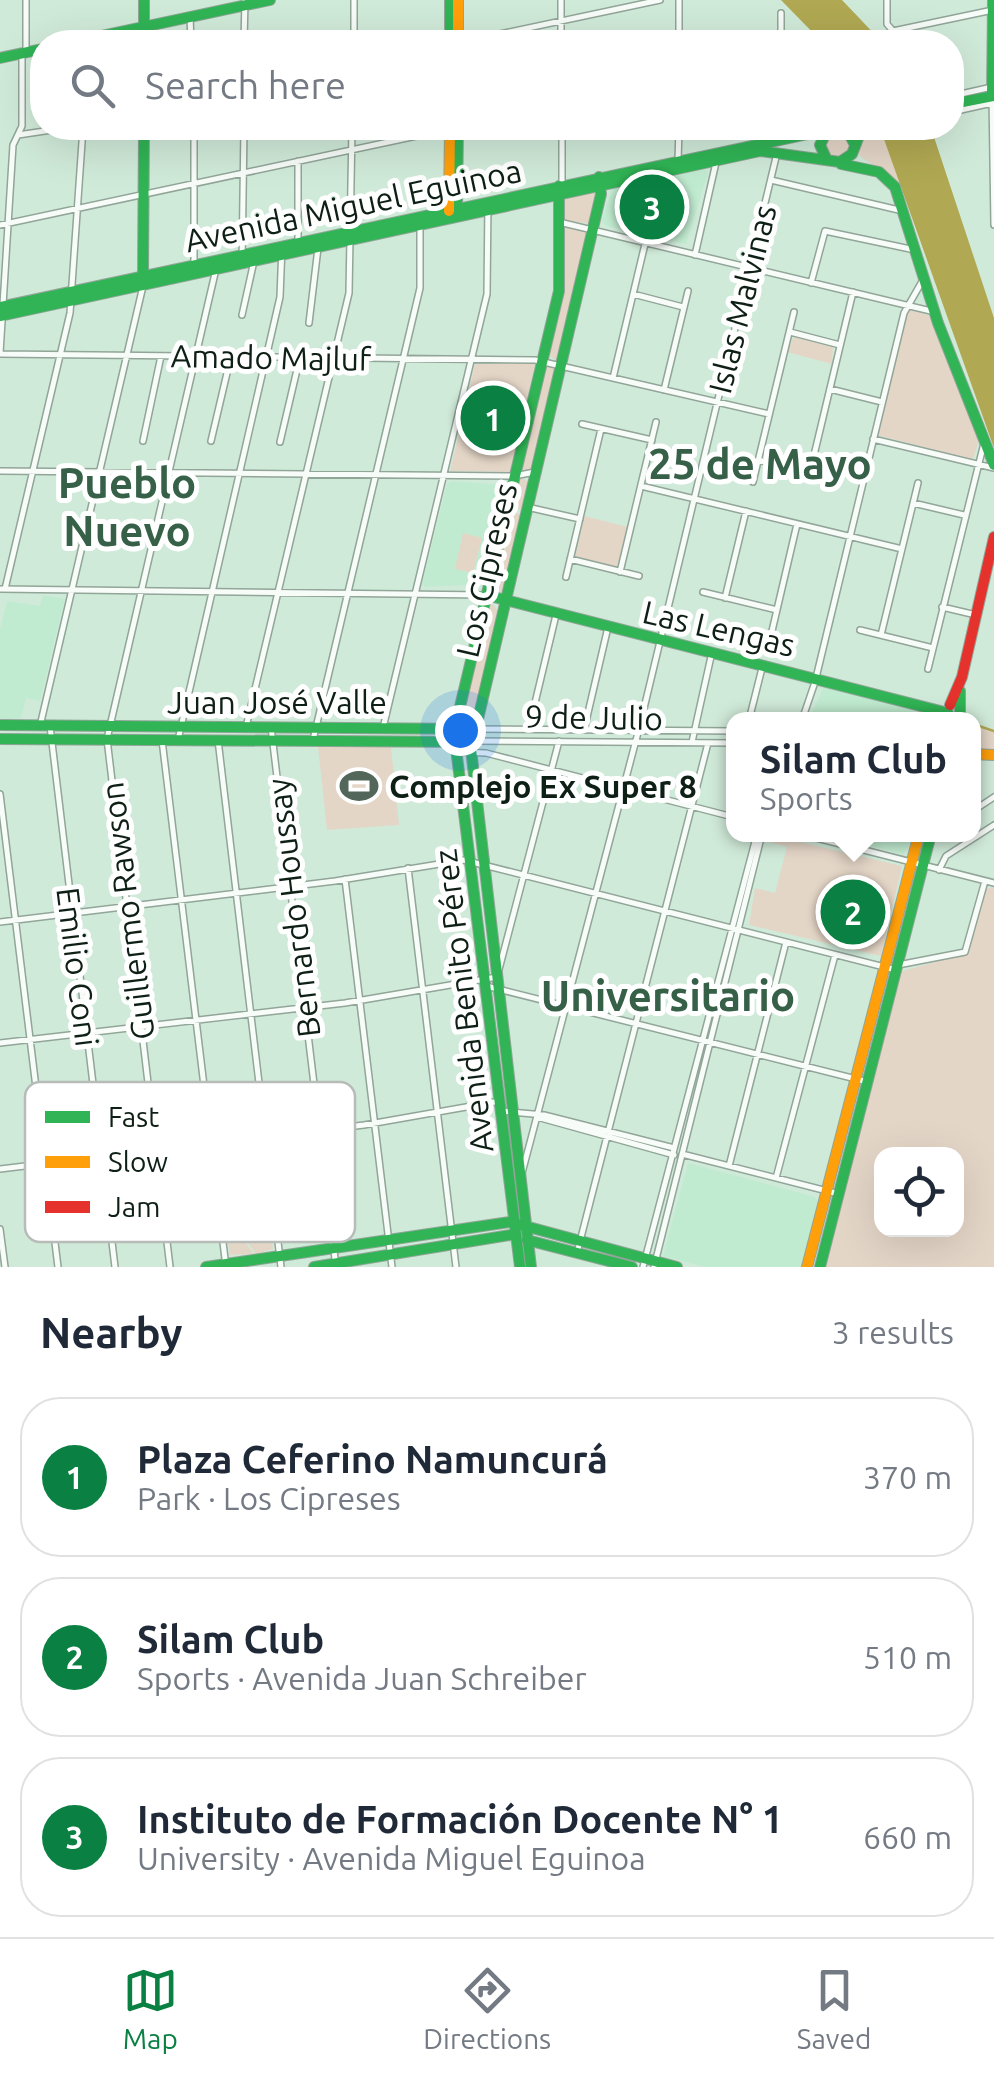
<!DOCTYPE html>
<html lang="en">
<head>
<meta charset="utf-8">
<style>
	body { margin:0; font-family:Ubuntu,sans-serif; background:#f6f6f7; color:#1f2937 }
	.controls { position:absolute; right:30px; bottom:30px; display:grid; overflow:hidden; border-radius:20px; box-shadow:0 10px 40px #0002 }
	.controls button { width:90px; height:90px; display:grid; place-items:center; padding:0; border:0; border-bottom:2px solid #e0e1e3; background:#fff; color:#1f2937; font:50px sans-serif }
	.you { position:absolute; left:460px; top:730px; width:35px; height:35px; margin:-25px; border:8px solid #fff; border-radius:50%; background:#1a73e8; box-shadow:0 0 0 15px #1a73e833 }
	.badge { display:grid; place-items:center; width:65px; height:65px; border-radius:50%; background:#0b8043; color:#fff; font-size:32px; font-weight:700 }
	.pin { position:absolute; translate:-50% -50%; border:5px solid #fff; box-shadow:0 2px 10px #0006 }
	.popup { position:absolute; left:726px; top:712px; width:255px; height:130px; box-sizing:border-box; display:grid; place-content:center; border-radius:20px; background:#fff; filter:drop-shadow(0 2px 8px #0005); font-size:32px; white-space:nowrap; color:#747a83 }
	.popup b { font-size:38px; color:#1f2937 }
	.popup::after { content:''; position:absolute; left:50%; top:100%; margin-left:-20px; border:20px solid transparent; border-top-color:#fff }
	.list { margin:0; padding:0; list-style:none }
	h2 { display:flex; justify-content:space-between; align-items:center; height:130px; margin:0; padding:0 40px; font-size:42px }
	h2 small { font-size:32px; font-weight:400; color:#747a83 }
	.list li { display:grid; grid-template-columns:65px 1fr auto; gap:30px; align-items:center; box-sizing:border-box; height:160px; margin:0 20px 20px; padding:0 20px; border:2px solid #e0e1e3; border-radius:40px }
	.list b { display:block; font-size:38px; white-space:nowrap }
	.list p { margin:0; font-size:32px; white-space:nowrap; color:#747a83 }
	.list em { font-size:32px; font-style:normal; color:#747a83 }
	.icon { flex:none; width:55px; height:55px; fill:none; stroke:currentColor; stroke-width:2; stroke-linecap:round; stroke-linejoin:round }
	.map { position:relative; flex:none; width:994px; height:1267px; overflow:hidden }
	.search { position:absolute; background:#fff; box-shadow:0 10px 40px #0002; left:30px; right:30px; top:30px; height:110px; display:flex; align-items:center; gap:25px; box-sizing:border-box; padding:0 35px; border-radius:40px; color:#747a83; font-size:38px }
	.sheet { height:670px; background:#fff }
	nav { display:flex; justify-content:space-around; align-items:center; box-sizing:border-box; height:140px; border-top:2px solid #e0e1e3; background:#fff; font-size:28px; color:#747a83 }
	nav a { display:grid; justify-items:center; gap:5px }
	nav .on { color:#0b8043 }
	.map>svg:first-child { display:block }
</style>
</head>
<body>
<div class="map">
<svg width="994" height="1267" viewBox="0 0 994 1267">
	<rect width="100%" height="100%" fill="#d0ead9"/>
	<path fill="#c1ebd0" d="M705,169L708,173L686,244L606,226L602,221L612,189Z
		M452,481L504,485L480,584L425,587L422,584L447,484Z
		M43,595L65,599L40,701L26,698L21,718L0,720V629L7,601L40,606Z
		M824,687L940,715L942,719H809Z
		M827,835H910L912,840L903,854Z
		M688,1163L815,1197L818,1201L801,1267H705L663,1256Z"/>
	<path fill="#e4d6c7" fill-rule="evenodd" d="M868,128H880L901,185L860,156L858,140Z
		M823 145a14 14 0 1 1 28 0a14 14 0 1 1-28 0Z
		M597,190L591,224L564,220L563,197Z
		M567,226L585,230L589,235L556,361L547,353L563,289V229Z
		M912,309L932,317L980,436L973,460L877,435L905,315Z
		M794,336L833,346L832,364L787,352Z
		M535,363L511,472L450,471L475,364Z
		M551,365L556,373L533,468L526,472L520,468L544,366Z
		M521,477L529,483L521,510L510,506Z
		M509,511L522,515L504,591L497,593L491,587Z
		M584,516L628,527L617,567L575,557Z
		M463,533L482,538L473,573L455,569Z
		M493,604L499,613L472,723L460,725L486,607Z
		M973,724L994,731V751H973Z
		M318,747H391L399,825L327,830Z
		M770,835L902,866L881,956L749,925L755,888L775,893L787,847L767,841Z
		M994,887V1267H823L899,972L967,953L986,889ZM882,1154H956V1230H882Z
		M259,1144L263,1172L245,1187L218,1161L217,1150Z
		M218,1163L243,1189L223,1205Z
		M244,1190L256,1202L232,1221L224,1207Z
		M258,1203L268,1214L273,1249L256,1254L233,1223Z
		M224,1215L254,1254L230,1255Z"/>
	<path fill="#b0a852" d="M781,0H842L882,42H822Z
		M880,128H931L994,318V448Z"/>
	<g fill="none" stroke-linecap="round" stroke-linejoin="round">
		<path stroke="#b0a852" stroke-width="2.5" d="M973,724L994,731"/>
		<g stroke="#91a598" stroke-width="8">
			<path id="street" d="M561,0V42
				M887,0V24L893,31L993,10
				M781,13V42
				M190,17L191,42
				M244,42L245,0
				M354,42V0
				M462,42L660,0
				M679,42V0
				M26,52V0
				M952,96L992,87
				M992,96L994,225
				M952,112L992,103
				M194,128V264
				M562,128V185
				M782,128V136
				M18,135L65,128
				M796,136L798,130L807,128
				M678,161L679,128
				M771,180L903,211
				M559,222L935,312
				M0,225L454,128
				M298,243V161
				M695,255L717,158
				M242,264L244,128
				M811,283L825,231L915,250
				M633,294L683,307
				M242,315L254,261
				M309,323L318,248
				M790,332L840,345
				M0,353L13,145L22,126V53
				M0,354L535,360L769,414
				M613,378L645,244
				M830,389L882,402
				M664,390L688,291
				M582,424L652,440
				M873,439L994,468
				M143,441L161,356
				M211,441L231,356
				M280,442L300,357
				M758,460L831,477
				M0,471L514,476L535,472
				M810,472L853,292
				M753,482L794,312
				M641,486L902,549
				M913,503L964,515
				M527,507L580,519
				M570,559L639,576
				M620,572L656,422
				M566,577L601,429
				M0,589L486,595
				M5,589L70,313L83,128
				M703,592L777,610
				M725,598L746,511
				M942,607L976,615
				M860,630L933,648
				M772,631L797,524
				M881,635L918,483
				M928,669L984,443
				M749,720L763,664
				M802,720L815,682L904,313L924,278
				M40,726L143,286
				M50,726L115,1267
				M246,727L349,293L352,128
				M271,727L336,1267
				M383,728L487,294L488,201
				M529,728L556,615
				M476,729L733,731
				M584,730L608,627
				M162,740L226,1267
				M178,740L280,297L282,246
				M218,740L281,1267
				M313,740L420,288V216
				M472,741L733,743
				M692,742L712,652
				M458,752L486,753L733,817
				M0,794L58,1267
				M973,811L994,797
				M801,834L994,883
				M408,868L456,1267
				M939,870L946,856L994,825
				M345,879L392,1267
				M0,922L335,881L464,860L896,970
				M898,965L965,952L985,881
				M486,986L868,1082
				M0,1043L345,1003L497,977L559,741
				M501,1111L544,1115L674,1148
				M537,1117L674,1155
				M682,1154L839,1194
				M729,1166L786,942
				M0,1169L364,1125L500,1101
				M522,1173L640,725L777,153
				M776,1178L835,955
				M0,1229L5,1267
				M577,1253L708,743
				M170,1267L107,739L216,269
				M643,1267L757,834
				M654,1267L762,834"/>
		</g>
		<g stroke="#91a598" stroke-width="12">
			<path id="fast" d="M144,0V42
				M450,0V42
				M73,42L270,0
				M0,58L42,49
				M992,96L993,0
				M952,104L994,96
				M835,128L848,132L854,143
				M826,158L820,145L827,131
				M841,164L879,172L895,187L938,323L994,465
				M457,211L458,128
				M143,276L144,128
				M0,307L836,128
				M0,316L760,151L840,162L852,154L862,128
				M486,595L948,713
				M960,691V720
				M0,725L474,729
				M0,739L471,742
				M527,1240L632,1267
				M206,1267L510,1222L677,1267
				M314,1267L516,1234
				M520,1267L454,732L559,291V186
				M531,1267L471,749L601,194L599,177
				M820,1267L931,834"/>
		</g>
		<g stroke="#91a598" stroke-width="12">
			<path id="slow" d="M458,0V42
				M449,211L450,128
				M973,754L994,755
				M807,1267L919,834"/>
		</g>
		<g stroke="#91a598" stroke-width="12">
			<path id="jam" d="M950,705L962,677L994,537"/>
		</g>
		<use href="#street" stroke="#f8fcf9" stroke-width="5"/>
		<use href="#fast" stroke="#30b455" stroke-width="10"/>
		<use href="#slow" stroke="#ff9f0a" stroke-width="10"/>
		<use href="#jam" stroke="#e5322d" stroke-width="10"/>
	</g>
	<defs>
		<g id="stadium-bare" transform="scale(3)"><path d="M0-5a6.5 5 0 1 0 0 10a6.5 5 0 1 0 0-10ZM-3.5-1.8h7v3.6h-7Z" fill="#52665a" stroke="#fff" stroke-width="2.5" paint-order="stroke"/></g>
	</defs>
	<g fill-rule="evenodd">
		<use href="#stadium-bare" x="359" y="786"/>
	</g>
	<g text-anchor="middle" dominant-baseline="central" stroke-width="10" stroke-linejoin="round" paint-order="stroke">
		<g font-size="32" fill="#0e1f15" stroke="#fff">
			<text transform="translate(353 205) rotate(-12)">Avenida Miguel Eguinoa</text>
			<text transform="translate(742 299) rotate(-76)">Islas Malvinas</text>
			<text transform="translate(271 357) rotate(1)">Amado Majluf</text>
			<text transform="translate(486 570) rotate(-77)">Los Cipreses</text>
			<text transform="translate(719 628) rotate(13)">Las Lengas</text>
			<text x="277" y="702">Juan José Valle</text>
			<text transform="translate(594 717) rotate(1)">9 de Julio</text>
			<text transform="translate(293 908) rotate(-97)">Bernardo Houssay</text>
			<text transform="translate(127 911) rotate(-97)">Guillermo Rawson</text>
			<text transform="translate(78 967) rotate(83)">Emilio Coni</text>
			<text transform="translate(463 1001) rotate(-97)">Avenida Benito Pérez</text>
		</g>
		<g font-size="32" font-weight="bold" fill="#0e1f15" stroke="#fff" text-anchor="start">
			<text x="389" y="786">Complejo Ex Super 8</text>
		</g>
		<g font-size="42" font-weight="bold" fill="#366047" stroke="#fff">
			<text x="760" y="463">25 de Mayo</text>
			<text x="127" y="482">Pueblo<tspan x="127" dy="48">Nuevo</tspan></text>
			<text x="668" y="995">Universitario</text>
		</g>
	</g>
	<rect x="25" y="1082" width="330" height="160" rx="15" fill="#fff" stroke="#b7bcb9" stroke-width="2.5"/>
	<rect x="45" y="1111" width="45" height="12" fill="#30b455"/>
	<rect x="45" y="1156" width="45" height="12" fill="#ff9f0a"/>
	<rect x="45" y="1201" width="45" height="12" fill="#e5322d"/>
	<g font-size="28" fill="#0e1f15">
		<text x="108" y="1127">Fast</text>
		<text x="108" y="1172">Slow</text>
		<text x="108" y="1217">Jam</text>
	</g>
</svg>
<div class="controls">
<button><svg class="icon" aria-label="locate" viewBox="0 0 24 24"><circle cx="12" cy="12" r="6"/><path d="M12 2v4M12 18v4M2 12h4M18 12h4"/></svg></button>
</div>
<div class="you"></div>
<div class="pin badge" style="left:493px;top:418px">1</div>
<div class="pin badge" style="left:853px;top:912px">2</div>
<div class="popup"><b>Silam Club</b>Sports</div>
<div class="pin badge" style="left:652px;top:207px">3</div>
<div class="search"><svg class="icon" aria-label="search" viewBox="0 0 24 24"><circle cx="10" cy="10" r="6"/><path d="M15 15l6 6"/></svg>Search here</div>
</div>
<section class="sheet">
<h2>Nearby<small>3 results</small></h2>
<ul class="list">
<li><span class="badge">1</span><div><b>Plaza Ceferino Namuncurá</b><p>Park · Los Cipreses</p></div><em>370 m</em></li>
<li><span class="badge">2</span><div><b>Silam Club</b><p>Sports · Avenida Juan Schreiber</p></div><em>510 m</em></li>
<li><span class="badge">3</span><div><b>Instituto de Formación Docente N° 1</b><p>University · Avenida Miguel Eguinoa</p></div><em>660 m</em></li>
</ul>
</section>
<nav>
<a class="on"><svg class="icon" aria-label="map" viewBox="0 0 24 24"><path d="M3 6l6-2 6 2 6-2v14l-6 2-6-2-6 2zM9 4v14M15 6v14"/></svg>Map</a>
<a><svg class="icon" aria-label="directions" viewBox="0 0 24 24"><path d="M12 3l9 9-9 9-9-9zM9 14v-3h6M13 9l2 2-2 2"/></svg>Directions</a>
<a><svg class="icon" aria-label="saved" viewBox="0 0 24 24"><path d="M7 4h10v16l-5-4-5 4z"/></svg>Saved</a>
</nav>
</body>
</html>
